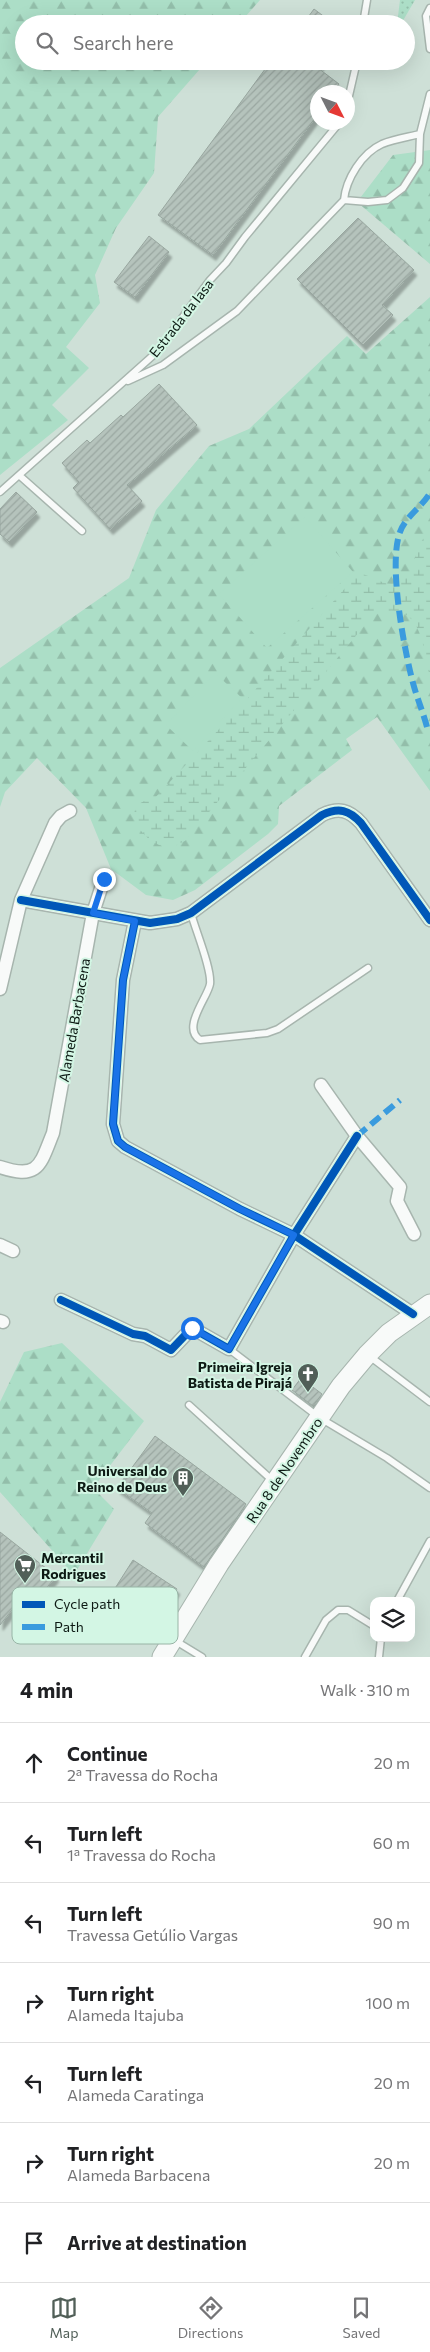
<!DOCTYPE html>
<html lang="en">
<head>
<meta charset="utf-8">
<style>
	body { margin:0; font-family:Commissioner,sans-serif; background:#f6f6f6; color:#202124 }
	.controls { position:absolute; right:15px; bottom:15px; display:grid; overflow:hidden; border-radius:10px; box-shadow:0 5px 20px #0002 }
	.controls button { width:45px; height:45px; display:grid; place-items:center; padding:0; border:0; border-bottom:1px solid #e0e0e0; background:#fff; color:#202124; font:25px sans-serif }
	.compass { position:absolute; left:310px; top:85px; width:45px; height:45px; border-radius:50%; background:#fff; box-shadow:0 5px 20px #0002; rotate:132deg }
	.stop { position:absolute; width:15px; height:15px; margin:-11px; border:4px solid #1a73e8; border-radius:50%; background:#fff }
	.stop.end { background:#1a73e8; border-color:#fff; box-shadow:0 1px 5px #0008 }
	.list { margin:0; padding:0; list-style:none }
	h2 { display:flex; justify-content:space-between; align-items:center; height:65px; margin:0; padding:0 20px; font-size:21px }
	h2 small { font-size:16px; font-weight:400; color:#757577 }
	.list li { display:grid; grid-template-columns:32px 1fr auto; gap:15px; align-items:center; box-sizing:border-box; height:80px; padding:0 20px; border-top:1px solid #e0e0e0 }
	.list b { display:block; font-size:19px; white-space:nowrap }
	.list p { margin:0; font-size:16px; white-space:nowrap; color:#757577 }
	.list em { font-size:16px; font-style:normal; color:#757577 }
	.icon { flex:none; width:28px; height:28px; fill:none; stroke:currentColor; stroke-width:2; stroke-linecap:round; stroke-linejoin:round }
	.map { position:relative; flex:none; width:430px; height:1657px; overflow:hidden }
	.search { position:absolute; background:#fff; box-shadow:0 5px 20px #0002; left:15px; right:15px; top:15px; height:55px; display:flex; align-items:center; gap:12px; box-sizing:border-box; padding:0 18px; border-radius:28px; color:#757577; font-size:19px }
	.sheet { height:625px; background:#fff }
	nav { display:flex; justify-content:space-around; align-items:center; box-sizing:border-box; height:70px; border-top:1px solid #e0e0e0; background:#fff; font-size:14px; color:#757577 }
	nav a { display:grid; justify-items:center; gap:2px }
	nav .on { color:#515f58 }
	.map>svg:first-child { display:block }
</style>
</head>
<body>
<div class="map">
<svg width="430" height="1657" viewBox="0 0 430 1657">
	<defs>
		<pattern id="green-dots" width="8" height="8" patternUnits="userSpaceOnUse" patternTransform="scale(1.25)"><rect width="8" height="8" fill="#acdec7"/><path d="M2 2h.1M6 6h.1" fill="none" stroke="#93beaa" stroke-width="1.8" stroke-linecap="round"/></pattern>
		<pattern id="forest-firs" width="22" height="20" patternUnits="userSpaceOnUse" patternTransform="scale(1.25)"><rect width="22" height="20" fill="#acdec7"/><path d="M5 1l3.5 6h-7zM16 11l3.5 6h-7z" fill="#93beaa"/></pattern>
		<pattern id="wetland-marsh" width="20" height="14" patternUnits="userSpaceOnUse" patternTransform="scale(1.25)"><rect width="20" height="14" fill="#acdec7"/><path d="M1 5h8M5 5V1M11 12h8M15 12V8" fill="none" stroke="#93beaa"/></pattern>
		<pattern id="building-hatch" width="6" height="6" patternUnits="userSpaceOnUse" patternTransform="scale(1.25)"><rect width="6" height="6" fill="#b5c3bc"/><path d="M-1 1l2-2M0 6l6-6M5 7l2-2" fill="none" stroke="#9aa7a1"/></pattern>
		<filter id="shadow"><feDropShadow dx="3" dy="5.5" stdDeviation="1" flood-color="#0004"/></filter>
	</defs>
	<rect width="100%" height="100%" fill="#cee0d7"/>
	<path fill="url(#green-dots)" d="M400,0H415L401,24H397Z"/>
	<path fill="url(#forest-firs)" d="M0,0H260L239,24H24V61H207L158,117L154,173L116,228L95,275L100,303L66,347L89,368L52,405L68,420L0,475Z
		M430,150V264L357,202L393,155Z
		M430,297V791L377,717L346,739L352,750L279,806L278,824L268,834L195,890L173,900L146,895L111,869L86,808L37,758L5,792L0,807V668L129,578L156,510L209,446L249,429L347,336L366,354Z
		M62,1343L144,1421L93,1488L114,1509L74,1575L0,1492V1402L24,1352Z"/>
	<path fill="url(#wetland-marsh)" d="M430,532V676C422,643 421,598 374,614L185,841C181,842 177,846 174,846C146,853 113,801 153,800L249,697L354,578L362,574C372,576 381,584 392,584C418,584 411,543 430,532Z"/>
	<path fill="#acdec7" d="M305,517L353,572L267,648L219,594Z
		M215,673L242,698L193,751L166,725Z"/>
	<path fill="url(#building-hatch)" stroke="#98a69f" filter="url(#shadow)" d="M314,9L334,24H303Z
		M271,61H323L318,68L339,84L333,92H318V114L213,255L158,215Z
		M358,218L414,270L382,305L393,315L363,345L297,279Z
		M149,236L169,252L135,297L114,282Z
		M159,384L197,425L127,485L142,501L110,529L73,488L79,482L62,463L87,440L90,443L121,415L123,417Z
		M16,492L37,512L9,542L0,534V509Z
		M301,1378L322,1394L313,1406L292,1390Z
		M155,1436L246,1504L204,1567L145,1523L152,1513L117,1488Z
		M0,1532L56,1576L37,1600L27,1591L0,1625Z
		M133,1560L177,1589L155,1623L112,1593Z"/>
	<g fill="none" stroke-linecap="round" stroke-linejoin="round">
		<g stroke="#a7b5ae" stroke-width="9">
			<path id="service" d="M430,8L426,16L430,49
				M363,24L367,0
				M348,100L357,61
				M344,200L368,202L387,200L403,188L419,163L420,134L430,94
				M128,381L163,365L237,311L344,200C346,179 362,153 382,144C394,139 408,137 420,134
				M20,476L82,531
				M0,492L158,351L210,280L226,263L245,237L340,122
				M191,913C195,929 212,969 210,984C208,997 181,1028 200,1040L267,1033L278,1029L368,968
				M229,1349L320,1418L387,1458L430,1488
				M368,1355L430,1402
				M189,1405L273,1481
				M397,1601L430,1541
				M174,1640L202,1657
				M305,1657L326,1620L338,1610H348L374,1626
				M379,1657L381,1638"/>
		</g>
		<g stroke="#a7b5ae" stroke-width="15">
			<path id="minor" d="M21,900L150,923L177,919L191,913L322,815C339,807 349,810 361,823L430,920
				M135,921L123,980L113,1124L118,1141L125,1147L240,1209L294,1235L413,1314
				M0,989L21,900L55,823L61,816L70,811
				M321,1085L357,1136L400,1187L397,1201L414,1234
				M0,1167C39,1180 40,1165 53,1133L93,913L104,879
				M0,1245L13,1251
				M61,1300L133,1334L145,1336L171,1350L192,1328L229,1349L294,1235L357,1136
				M0,1321L3,1322"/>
		</g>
		<g stroke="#a7b5ae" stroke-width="21">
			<path id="secondary" d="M162,1657L219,1564L341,1386L367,1355L389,1333L430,1304"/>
		</g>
		<use href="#service" stroke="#f8faf9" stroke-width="6"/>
		<use href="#minor" stroke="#f8faf9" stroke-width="12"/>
		<use href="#secondary" stroke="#f8faf9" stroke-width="19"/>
		<path stroke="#3a9bde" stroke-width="6" stroke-dasharray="12 6" stroke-linecap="butt" d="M427,727C423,712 417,698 413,683C404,649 388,564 400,532C405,517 422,507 430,493
			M357,1136L400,1100"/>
		<g stroke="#d3f6e4" stroke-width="11">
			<path id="cycleway" d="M21,900L150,923L177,919L191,913L322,815C339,807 349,810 361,823L430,920
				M135,921L123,980L113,1124L118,1141L125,1147L240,1209L294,1235L413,1314
				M61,1300L133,1334L145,1336L171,1350L192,1328L229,1349L294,1235L357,1136"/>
		</g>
		<use href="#cycleway" stroke="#0057b8" stroke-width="8"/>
	</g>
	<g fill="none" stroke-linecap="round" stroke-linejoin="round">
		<path stroke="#1a73e8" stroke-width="6" d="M104,879L93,913L135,921L123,980L113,1124L118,1141L125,1147L240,1209L294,1235L229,1349L192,1328"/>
	</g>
	<defs>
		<g id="church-pin" transform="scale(1.125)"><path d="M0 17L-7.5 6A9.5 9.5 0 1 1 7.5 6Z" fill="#515f58" stroke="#d3f6e4"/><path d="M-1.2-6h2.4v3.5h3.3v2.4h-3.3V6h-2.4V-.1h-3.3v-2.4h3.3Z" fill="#fff"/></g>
		<g id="building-pin" transform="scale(1.125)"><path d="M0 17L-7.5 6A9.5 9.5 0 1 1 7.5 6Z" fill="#515f58" stroke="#d3f6e4"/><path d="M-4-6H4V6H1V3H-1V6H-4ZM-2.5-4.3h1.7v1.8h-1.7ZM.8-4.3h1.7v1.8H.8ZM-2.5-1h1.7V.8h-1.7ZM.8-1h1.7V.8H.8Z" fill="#fff"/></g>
		<g id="supermarket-pin" transform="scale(1.125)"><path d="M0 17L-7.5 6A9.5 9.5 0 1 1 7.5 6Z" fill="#515f58" stroke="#d3f6e4"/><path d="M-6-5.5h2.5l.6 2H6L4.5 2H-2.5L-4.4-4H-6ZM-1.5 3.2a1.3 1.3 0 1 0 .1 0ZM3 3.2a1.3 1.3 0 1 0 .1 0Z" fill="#fff"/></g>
	</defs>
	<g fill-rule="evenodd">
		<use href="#church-pin" x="308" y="1374"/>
		<use href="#building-pin" x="183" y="1478"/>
		<use href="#supermarket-pin" x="25" y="1565"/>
	</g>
	<g text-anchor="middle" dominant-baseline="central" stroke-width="4" stroke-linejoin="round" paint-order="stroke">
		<g font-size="14" fill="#0d1a14" stroke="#d3f6e4">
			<text transform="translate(181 318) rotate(-52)">Estrada da Iasa</text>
			<text transform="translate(74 1020) rotate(-80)">Alameda Barbacena</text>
			<text transform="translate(284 1470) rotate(-56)">Rua 8 de Novembro</text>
		</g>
		<g font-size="14" font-weight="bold" fill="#0d1a14" stroke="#d3f6e4" text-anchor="end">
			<text x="292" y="1366">Primeira Igreja<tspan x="292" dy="16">Batista de Pirajá</tspan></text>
			<text x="167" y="1470">Universal do<tspan x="167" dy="16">Reino de Deus</tspan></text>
			<text x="41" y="1557" text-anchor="start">Mercantil<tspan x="41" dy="16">Rodrigues</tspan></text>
		</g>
	</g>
	<rect x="12" y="1587" width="166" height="57" rx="8" fill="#d3f6e4" stroke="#98b4a6" stroke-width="1"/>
	<rect x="22" y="1601" width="23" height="7" fill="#0057b8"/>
	<rect x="22" y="1624" width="23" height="6" fill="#3a9bde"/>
	<g font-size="14" fill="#0d1a14">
		<text x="54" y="1609">Cycle path</text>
		<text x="54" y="1632">Path</text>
	</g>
</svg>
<div class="controls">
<button><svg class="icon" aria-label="layers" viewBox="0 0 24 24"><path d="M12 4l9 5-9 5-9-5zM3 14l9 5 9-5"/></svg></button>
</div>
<svg class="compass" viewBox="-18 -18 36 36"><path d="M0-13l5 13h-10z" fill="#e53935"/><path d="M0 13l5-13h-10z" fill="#757577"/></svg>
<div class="stop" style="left:192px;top:1328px"></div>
<div class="stop end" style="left:104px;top:879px"></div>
<div class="search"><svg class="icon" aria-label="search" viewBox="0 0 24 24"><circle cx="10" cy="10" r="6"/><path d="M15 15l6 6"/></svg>Search here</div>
</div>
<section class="sheet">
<h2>4 min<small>Walk · 310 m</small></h2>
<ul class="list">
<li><svg class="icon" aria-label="ahead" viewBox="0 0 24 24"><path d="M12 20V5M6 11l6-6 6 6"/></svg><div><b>Continue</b><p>2ª Travessa do Rocha</p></div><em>20 m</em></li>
<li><svg class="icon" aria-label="left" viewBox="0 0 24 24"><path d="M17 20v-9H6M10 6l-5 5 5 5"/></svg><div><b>Turn left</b><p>1ª Travessa do Rocha</p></div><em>60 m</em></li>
<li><svg class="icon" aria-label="left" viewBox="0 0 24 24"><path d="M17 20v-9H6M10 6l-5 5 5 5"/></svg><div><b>Turn left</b><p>Travessa Getúlio Vargas</p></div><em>90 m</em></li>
<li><svg class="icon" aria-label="right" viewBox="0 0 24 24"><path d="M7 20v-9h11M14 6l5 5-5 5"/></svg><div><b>Turn right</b><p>Alameda Itajuba</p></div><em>100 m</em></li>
<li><svg class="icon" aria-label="left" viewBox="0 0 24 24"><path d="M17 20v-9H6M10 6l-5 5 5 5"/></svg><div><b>Turn left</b><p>Alameda Caratinga</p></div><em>20 m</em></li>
<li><svg class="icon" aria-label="right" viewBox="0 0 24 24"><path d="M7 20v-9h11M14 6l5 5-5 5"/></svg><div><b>Turn right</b><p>Alameda Barbacena</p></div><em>20 m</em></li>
<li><svg class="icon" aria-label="arrive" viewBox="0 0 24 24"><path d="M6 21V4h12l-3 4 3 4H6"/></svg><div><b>Arrive at destination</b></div></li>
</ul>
</section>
<nav>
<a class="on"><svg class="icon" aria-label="map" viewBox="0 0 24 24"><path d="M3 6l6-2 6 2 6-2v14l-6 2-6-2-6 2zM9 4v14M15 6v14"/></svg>Map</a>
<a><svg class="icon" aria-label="directions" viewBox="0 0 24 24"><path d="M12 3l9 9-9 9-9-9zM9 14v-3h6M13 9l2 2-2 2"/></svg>Directions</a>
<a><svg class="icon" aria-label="saved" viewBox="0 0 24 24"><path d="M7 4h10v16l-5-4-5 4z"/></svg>Saved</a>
</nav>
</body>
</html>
